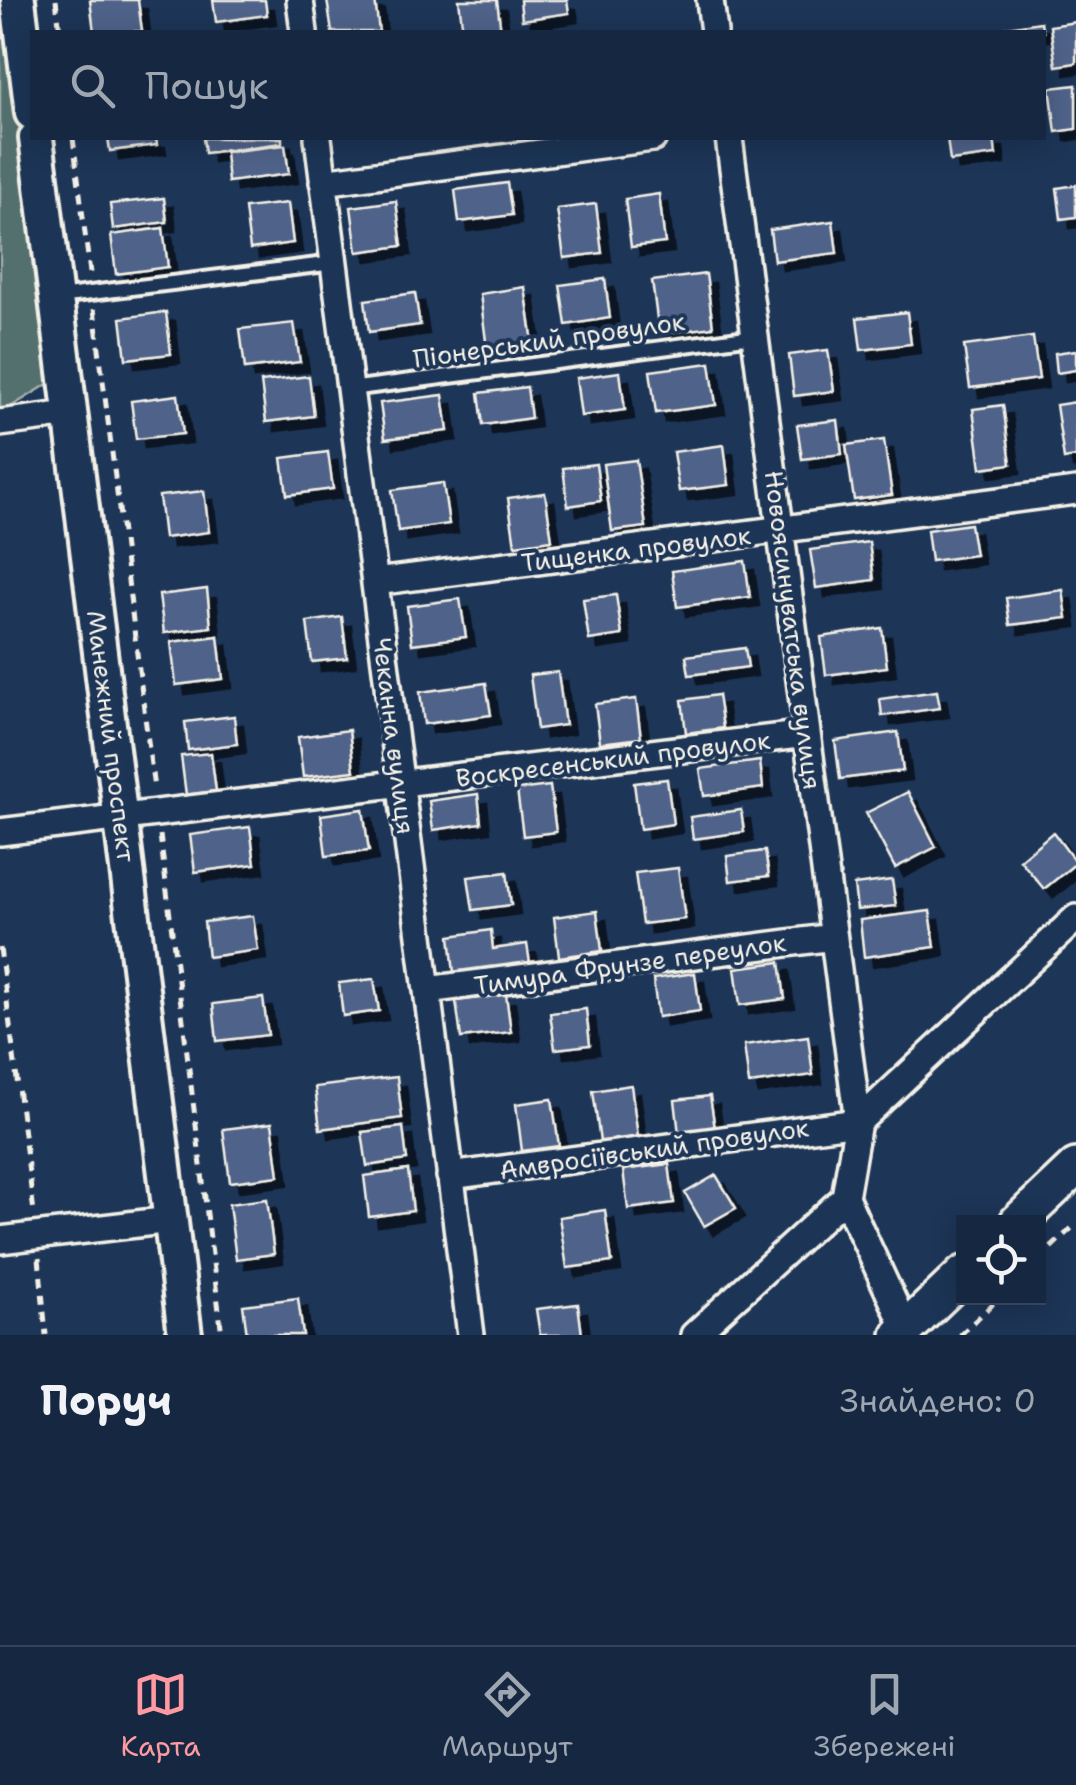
<!DOCTYPE html>
<html lang="uk">
<head>
<meta charset="utf-8">
<style>
	body { margin:0; font-family:"Shantell Sans",sans-serif; background:#23344c; color:#f1f3f6 }
	.controls { position:absolute; right:30px; bottom:30px; display:grid; overflow:hidden; border-radius:0px; box-shadow:0 5px 25px #0003 }
	.controls button { width:90px; height:90px; display:grid; place-items:center; padding:0; border:0; border-bottom:2px solid #35445a; background:#162841; color:#f1f3f6; font:50px sans-serif }
	.list { margin:0; padding:0; list-style:none }
	h2 { display:flex; justify-content:space-between; align-items:center; height:130px; margin:0; padding:0 40px; font-size:42px }
	h2 small { font-size:32px; font-weight:400; color:#9ea6b1 }
	.icon { flex:none; width:55px; height:55px; fill:none; stroke:currentColor; stroke-width:2; stroke-linecap:round; stroke-linejoin:round }
	.map { position:relative; flex:none; width:1076px; height:1335px; overflow:hidden }
	.search { position:absolute; background:#162841; box-shadow:0 5px 25px #0003; left:30px; right:30px; top:30px; height:110px; display:flex; align-items:center; gap:25px; box-sizing:border-box; padding:0 35px; border-radius:0px; color:#9ea6b1; font-size:38px }
	.sheet { height:310px; background:#162841 }
	nav { display:flex; justify-content:space-around; align-items:center; box-sizing:border-box; height:140px; border-top:2px solid #35445a; background:#162841; font-size:28px; color:#9ea6b1 }
	nav a { display:grid; justify-items:center; gap:5px }
	nav .on { color:#ff9aa2 }
	.map>svg:first-child { display:block }
</style>
</head>
<body>
<div class="map">
<svg width="1076" height="1335" viewBox="0 0 1076 1335">
	<defs>
		<filter id="shadow"><feDropShadow dx="9" dy="9" stdDeviation="0" flood-color="#0009"/></filter>
	</defs>
	<rect width="100%" height="100%" fill="#1d3557"/>
	<filter id="ink" filterUnits="userSpaceOnUse"><feTurbulence type="fractalNoise" baseFrequency=".01" numOctaves="2"/><feDisplacementMap in="SourceGraphic" scale="20" xChannelSelector="R" yChannelSelector="G"/><feConvolveMatrix kernelMatrix="1 2 1 2 8 2 1 2 1" color-interpolation-filters="sRGB"/></filter>
	<g filter="url(#ink)">
		<path fill="#52706e" stroke="#a3b0ab" stroke-width="2.5" d="M0,36L15,48L51,382L9,408L0,409Z"/>
		<path fill="#506289" stroke="#f4f1e8" stroke-width="2.5" filter="url(#shadow)" d="M90,0H138L142,31L94,32Z
			M213,0H265L267,15L216,22Z
			M327,0H375L379,32H332Z
			M459,0H497L501,32H463Z
			M520,0H567L569,13L522,20Z
			M1041,22L1043,32H1008L1007,27Z
			M1076,22V63L1056,66L1050,26Z
			M1076,85V129L1056,132L1050,88Z
			M108,138H156L157,145L110,151Z
			M203,138H282V143L205,153Z
			M947,138H994L996,155L950,161Z
			M285,145L289,174L228,182L225,152Z
			M507,183L512,215L459,222L455,190Z
			M1076,185V217L1061,219L1057,188Z
			M659,194L665,243L631,247L625,199Z
			M164,198L167,222L113,229L110,204Z
			M396,201L402,246L357,252L351,207Z
			M288,203L293,243L250,249L245,208Z
			M596,204L602,253L564,258L557,209Z
			M833,221L837,253L774,261L770,230Z
			M163,228L168,267L116,274L111,235Z
			M706,274L713,327L659,334L652,281Z
			M605,279L610,318L566,325L560,285Z
			M525,287L533,343L487,349L480,294Z
			M415,293L420,325L369,332L365,300Z
			M166,312L171,354L126,359L121,318Z
			M907,312L911,344L861,350L857,318Z
			M294,323L300,362L245,369L240,329Z
			M1033,337L1039,379L970,388L964,346Z
			M828,350L834,391L794,396L789,355Z
			M1076,350V370L1057,373L1055,353Z
			M710,363L716,405L656,413L650,371Z
			M620,372L625,410L581,416L576,378Z
			M309,376L314,416L266,422L261,382Z
			M527,387L531,418L483,425L479,393Z
			M178,395L183,434L136,439L131,401Z
			M443,395L448,431L385,439L380,403Z
			M1076,402V457L1064,459L1056,405Z
			M1003,405L1011,464L981,468L973,409Z
			M838,420L842,454L802,459L797,425Z
			M884,440L892,495L854,500L846,445Z
			M724,445L729,485L679,491L673,452Z
			M328,452L333,489L287,495L282,458Z
			M636,460L646,527L612,531L603,464Z
			M596,464L601,501L568,506L563,468Z
			M443,483L449,524L398,531L392,490Z
			M204,491L209,532L164,538L159,496Z
			M545,493L552,540L515,545L508,498Z
			M970,524L975,555L931,561L927,530Z
			M869,542L874,580L816,588L810,550Z
			M745,561L750,597L677,607L672,571Z
			M207,589L211,627L164,633L159,595Z
			M1063,590L1067,618L1010,625L1006,598Z
			M616,595L622,635L589,640L583,599Z
			M460,599L466,637L412,644L407,606Z
			M342,617L347,658L312,662L307,622Z
			M882,628L887,667L826,675L821,637Z
			M218,636L223,679L176,685L171,642Z
			M745,648L748,667L689,675L686,656Z
			M558,672L565,725L537,729L530,675Z
			M486,683L491,715L424,724L420,692Z
			M937,691L940,708L882,716L880,699Z
			M718,695L723,728L686,733L682,700Z
			M636,699L641,738L600,743L595,704Z
			M234,716L237,744L188,750L185,722Z
			M349,730L354,771L303,777L298,737Z
			M898,732L903,771L840,779L835,741Z
			M211,753L216,791L186,795L181,756Z
			M760,761L763,788L704,796L700,769Z
			M667,779L673,824L640,829L634,783Z
			M550,786L556,832L523,836L517,790Z
			M908,792L936,847L895,868L866,813Z
			M478,794L481,823L433,830L429,801Z
			M363,809L369,851L326,856L321,815Z
			M741,810L744,832L693,839L690,817Z
			M250,827L255,864L195,872L190,835Z
			M1053,832L1076,863L1044,889L1020,860Z
			M765,851L769,876L730,881L727,856Z
			M678,868L685,919L642,924L635,873Z
			M507,872L511,905L473,910L468,877Z
			M892,880L896,906L857,910L854,885Z
			M597,911L602,951L559,957L554,917Z
			M930,911L935,947L864,957L860,920Z
			M253,916L258,950L208,957L204,922Z
			M491,930L493,949L527,944L530,963L454,973L450,936Z
			M780,962L785,999L740,1005L735,968Z
			M695,973L700,1011L658,1017L653,979Z
			M374,979L379,1011L343,1016L339,983Z
			M506,994L511,1032L461,1038L456,1001Z
			M263,998L268,1035L217,1041L213,1004Z
			M586,1009L590,1045L555,1049L550,1013Z
			M808,1036L813,1075L749,1084L744,1045Z
			M397,1077L402,1118L320,1129L315,1087Z
			M631,1085L638,1137L600,1142L593,1091Z
			M710,1096L715,1129L679,1134L675,1100Z
			M552,1099L559,1146L522,1151L516,1104Z
			M272,1123L279,1176L230,1182L223,1129Z
			M403,1127L407,1160L367,1166L362,1132Z
			M669,1164L674,1203L628,1209L623,1170Z
			M408,1170L413,1211L369,1217L364,1176Z
			M716,1175L736,1208L704,1226L685,1193Z
			M267,1199L274,1254L236,1259L229,1204Z
			M605,1210L612,1262L567,1268L559,1217Z
			M298,1298L303,1335H247L243,1305Z
			M578,1304L582,1335H540L536,1309Z"/>
		<g fill="none" stroke-linecap="round" stroke-linejoin="round">
			<g stroke="#f4f1e8" stroke-width="20">
				<path id="service" d="M58,297L334,263
					M350,389L754,336"/>
			</g>
			<g stroke="#f4f1e8" stroke-width="32">
				<path id="minor" d="M300,0L304,32
					M710,0L714,32
					M318,138L471,1335
					M323,182L653,138
					M0,423L70,414
					M375,582L1076,491
					M0,832L807,734
					M427,990L833,937
					M858,1122L1076,918
					M450,1176L858,1122
					M845,1197L906,1329
					M0,1240L171,1220
					M694,1335L845,1197L858,1122L729,138"/>
			</g>
			<g stroke="#f4f1e8" stroke-width="40">
				<path id="tertiary" d="M18,0L32,113
					M36,138L185,1335"/>
			</g>
			<g stroke="#f4f1e8" stroke-width="42">
				<path id="secondary" d="M1018,1222L1076,1167
					M900,1335L964,1274"/>
			</g>
			<path stroke="#f4f1e8" stroke-width="5" stroke-dasharray="10 8" stroke-linecap="butt" d="M56,0L60,32
				M73,138L90,273
				M94,309L154,789
				M160,835L222,1335
				M0,948L34,1212
				M39,1258L46,1335
				M1038,1260L1076,1224
				M960,1335L999,1298"/>
			<use href="#service" stroke="#1d3557" stroke-width="12"/>
			<use href="#minor" stroke="#1d3557" stroke-width="25"/>
			<use href="#tertiary" stroke="#1d3557" stroke-width="32"/>
			<use href="#secondary" stroke="#1d3557" stroke-width="35"/>
		</g>
	</g>
	<g text-anchor="middle" dominant-baseline="central" stroke-width="8" stroke-linejoin="round" paint-order="stroke">
		<g font-size="25" fill="#f4f1e8" stroke="#1d3557">
			<text transform="translate(549 340) rotate(-8)">Пiонерський провулок</text>
			<text transform="translate(636 549) rotate(-7)">Тищенка провулок</text>
			<text transform="translate(793 630) rotate(83)">Новоясинуватська вулиця</text>
			<text transform="translate(111 736) rotate(83)">Манежний проспект</text>
			<text transform="translate(394 736) rotate(83)">Чеканна вулиця</text>
			<text transform="translate(613 759) rotate(-7)">Воскресенський провулок</text>
			<text transform="translate(630 964) rotate(-8)">Тимура Фрунзе переулок</text>
			<text transform="translate(654 1149) rotate(-8)">Амвросіївський провулок</text>
		</g>
	</g>
</svg>
<div class="controls">
<button><svg class="icon" aria-label="locate" viewBox="0 0 24 24"><circle cx="12" cy="12" r="6"/><path d="M12 2v4M12 18v4M2 12h4M18 12h4"/></svg></button>
</div>
<div class="search"><svg class="icon" aria-label="search" viewBox="0 0 24 24"><circle cx="10" cy="10" r="6"/><path d="M15 15l6 6"/></svg>Пошук</div>
</div>
<section class="sheet">
<h2>Поруч<small>Знайдено: 0</small></h2>
<ul class="list">
</ul>
</section>
<nav>
<a class="on"><svg class="icon" aria-label="map" viewBox="0 0 24 24"><path d="M3 6l6-2 6 2 6-2v14l-6 2-6-2-6 2zM9 4v14M15 6v14"/></svg>Карта</a>
<a><svg class="icon" aria-label="directions" viewBox="0 0 24 24"><path d="M12 3l9 9-9 9-9-9zM9 14v-3h6M13 9l2 2-2 2"/></svg>Маршрут</a>
<a><svg class="icon" aria-label="saved" viewBox="0 0 24 24"><path d="M7 4h10v16l-5-4-5 4z"/></svg>Збережені</a>
</nav>
</body>
</html>
